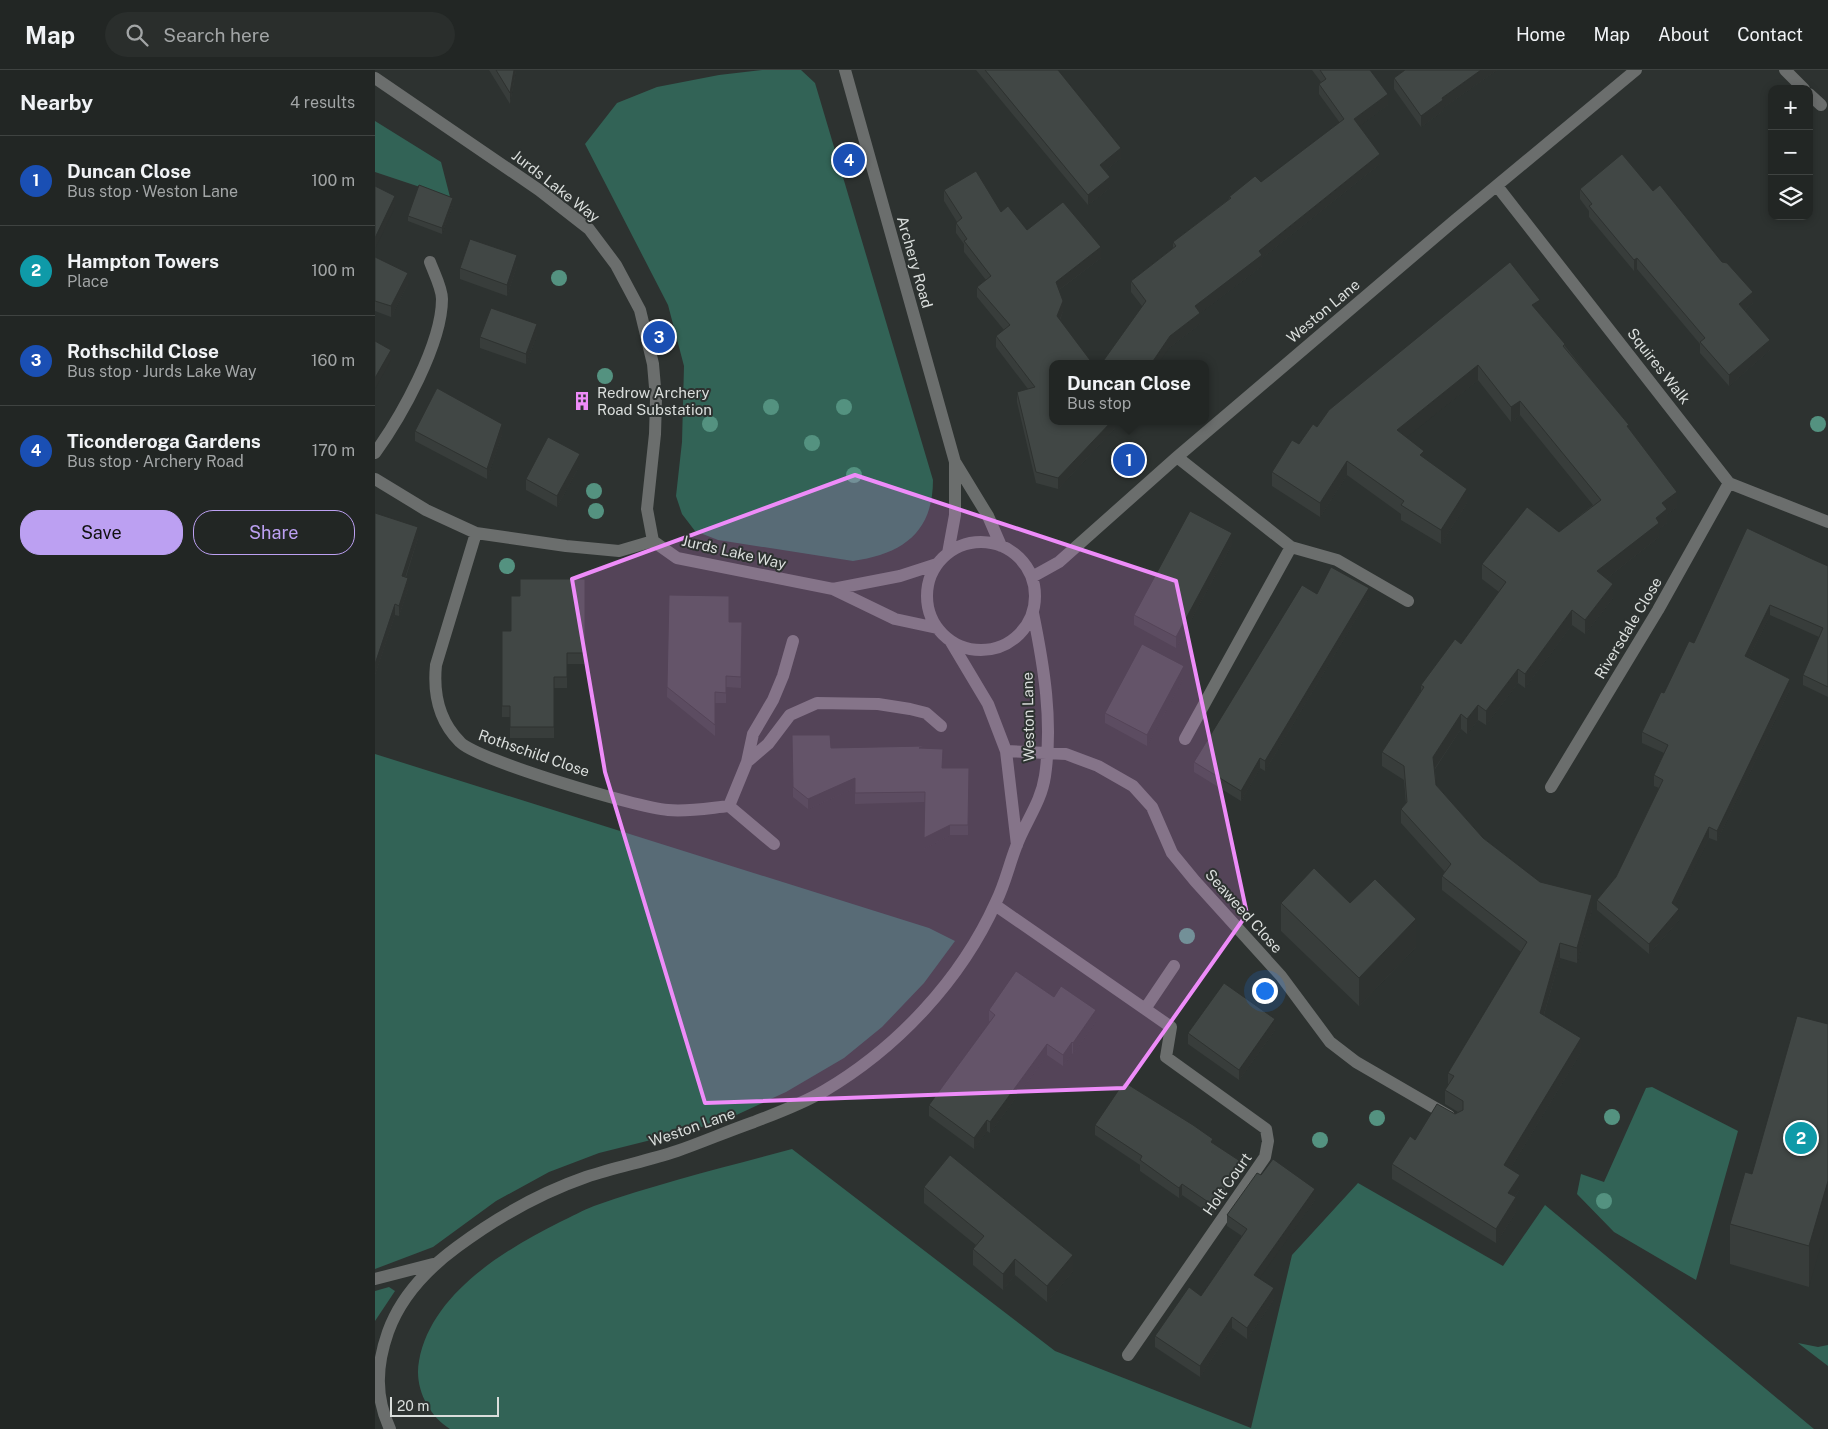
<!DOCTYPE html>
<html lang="en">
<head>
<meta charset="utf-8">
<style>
	body { margin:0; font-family:"Public Sans",sans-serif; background:#2a2e2c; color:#f1f3f6 }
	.controls { position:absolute; right:15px; top:15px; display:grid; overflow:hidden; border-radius:10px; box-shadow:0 2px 8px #0003 }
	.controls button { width:45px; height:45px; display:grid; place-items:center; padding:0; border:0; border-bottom:1px solid #3f4341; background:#222624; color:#f1f3f6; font:25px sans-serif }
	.scale { position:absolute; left:15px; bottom:12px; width:109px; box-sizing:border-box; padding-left:5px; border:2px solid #dadedc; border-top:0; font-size:14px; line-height:18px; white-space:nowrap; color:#dadedc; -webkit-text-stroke:4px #2d3230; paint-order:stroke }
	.you { position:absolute; left:889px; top:920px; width:18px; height:18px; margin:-12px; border:4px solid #fff; border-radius:50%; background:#1a73e8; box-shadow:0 0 0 8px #1a73e833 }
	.badge { display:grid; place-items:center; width:32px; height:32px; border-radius:50%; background:#bca0f2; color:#fff; font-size:16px; font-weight:700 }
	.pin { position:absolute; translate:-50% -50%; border:2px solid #fff; box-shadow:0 1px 5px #0006 }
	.popup { position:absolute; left:674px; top:290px; width:160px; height:65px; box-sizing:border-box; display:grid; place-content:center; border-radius:10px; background:#222624; filter:drop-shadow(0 1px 4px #0005); font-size:16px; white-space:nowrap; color:#a2a5a6 }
	.popup b { font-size:19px; color:#f1f3f6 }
	.popup::after { content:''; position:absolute; left:50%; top:100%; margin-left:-10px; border:10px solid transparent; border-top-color:#222624 }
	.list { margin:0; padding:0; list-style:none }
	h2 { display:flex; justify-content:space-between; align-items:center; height:65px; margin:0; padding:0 20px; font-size:21px }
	h2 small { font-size:16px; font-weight:400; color:#a2a5a6 }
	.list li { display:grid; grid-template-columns:32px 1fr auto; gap:15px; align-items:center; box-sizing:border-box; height:90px; padding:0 20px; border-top:1px solid #3f4341 }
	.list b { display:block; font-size:19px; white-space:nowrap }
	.list p { margin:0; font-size:16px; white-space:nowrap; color:#a2a5a6 }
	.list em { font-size:16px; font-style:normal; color:#a2a5a6 }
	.actions { display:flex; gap:10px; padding:15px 20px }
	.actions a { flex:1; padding:11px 0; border:1px solid #bca0f2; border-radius:20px; text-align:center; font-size:18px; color:#bca0f2 }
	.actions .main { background:#bca0f2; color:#111 }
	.icon { flex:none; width:28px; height:28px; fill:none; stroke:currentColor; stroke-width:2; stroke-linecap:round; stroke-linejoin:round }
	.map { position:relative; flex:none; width:1453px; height:1359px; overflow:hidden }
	header { display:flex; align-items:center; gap:30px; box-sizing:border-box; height:70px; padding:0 25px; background:#222624; border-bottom:1px solid #3f4341 }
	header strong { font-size:24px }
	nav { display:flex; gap:28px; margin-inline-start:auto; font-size:18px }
	.search { width:350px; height:45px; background:#2a2e2c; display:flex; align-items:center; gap:12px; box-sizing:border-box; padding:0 18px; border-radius:28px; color:#a2a5a6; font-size:19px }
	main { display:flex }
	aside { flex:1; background:#222624 }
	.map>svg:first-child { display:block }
</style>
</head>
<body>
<header>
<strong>Map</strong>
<div class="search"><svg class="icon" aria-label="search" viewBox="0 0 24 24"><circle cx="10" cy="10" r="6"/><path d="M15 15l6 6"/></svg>Search here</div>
<nav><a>Home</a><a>Map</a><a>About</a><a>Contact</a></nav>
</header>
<main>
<aside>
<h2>Nearby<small>4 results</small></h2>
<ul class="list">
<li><span class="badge" style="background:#1a4fb4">1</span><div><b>Duncan Close</b><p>Bus stop · Weston Lane</p></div><em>100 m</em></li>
<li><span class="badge" style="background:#0f9aa8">2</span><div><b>Hampton Towers</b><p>Place</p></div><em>100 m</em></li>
<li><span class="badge" style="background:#1a4fb4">3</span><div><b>Rothschild Close</b><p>Bus stop · Jurds Lake Way</p></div><em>160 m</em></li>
<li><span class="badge" style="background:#1a4fb4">4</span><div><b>Ticonderoga Gardens</b><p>Bus stop · Archery Road</p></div><em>170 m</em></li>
</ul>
<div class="actions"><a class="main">Save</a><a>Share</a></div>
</aside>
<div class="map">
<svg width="1453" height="1359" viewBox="0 0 1453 1359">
	<rect width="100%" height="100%" fill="#2d3230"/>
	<path fill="#326356" d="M387,0H426L440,13L558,410C558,463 527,484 478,491L343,470L320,461L307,444L301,426L307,372L309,296L293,235L210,74L242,33L282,17L344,5Z
		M0,51L66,92L75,127L0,102Z
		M0,684L554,858L580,871L549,913L507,957L469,988L411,1022L357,1047L320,1059L224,1083L174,1102L121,1131L58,1177L0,1199Z
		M1277,1017L1363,1061L1321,1210L1239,1162L1202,1124L1206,1104L1229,1112L1271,1018Z
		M417,1079L680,1281L876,1358L917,1185L983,1113L1128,1196L1170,1135L1439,1359H75C53,1345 39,1317 44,1291C56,1224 129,1180 185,1152C196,1147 208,1140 219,1136C284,1113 351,1097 417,1079Z
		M14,1217L20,1221L0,1251V1221Z
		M1423,1273L1443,1277L1453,1275V1296Z"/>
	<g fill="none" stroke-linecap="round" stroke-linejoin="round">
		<path stroke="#6b6e6d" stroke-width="12" d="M470,0L580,392V445L573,483
			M1410,0L1429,19
			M0,8L164,120L214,159L241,195L265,240L278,294L281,329L280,364L272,439L278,471L302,488L458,519L520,549L562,558
			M1434,24L1446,35
			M1122,116L1354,413L1453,452
			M0,383C26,347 67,274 67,229C67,218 59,203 55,192
			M802,387L916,477L962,490L1033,531
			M580,392L613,446L626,476
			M0,409L51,440L101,463L191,476L244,481L278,471
			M101,463L61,595C58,625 64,651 85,672C102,690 263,738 293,740C313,742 334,738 354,736L399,774
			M552 526a54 54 0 1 1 108 0a54 54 0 1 1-108 0Z
			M657,507L684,492L802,387L1079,151L1261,0
			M458,519L525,506L562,494
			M576,572L613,634L631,681L642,775
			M810,669L916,477
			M631,681L691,684L723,696L758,716L777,737L797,783L820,811L906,906L955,972L981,992L1074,1046
			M372,692L393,674L415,645L442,633L503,634L535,639L551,643L566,656
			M1176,717L1283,540L1354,413
			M354,736L372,692L378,664L398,630L408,606L418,571
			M620,835L796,957L791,987L891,1059L893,1071L890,1087L753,1285
			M770,939L799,896
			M0,1209L58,1194
			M15,1359C0,1327 1,1296 13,1262C26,1226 52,1199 82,1177C121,1148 165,1123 211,1107C241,1097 272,1091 302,1081C328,1072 353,1061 379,1052C402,1043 427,1034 449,1021C522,978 586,910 621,832C630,814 634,795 641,777C650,752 666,733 670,706C678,651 669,597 658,543"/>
	</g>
	<g fill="#549280">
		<circle cx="184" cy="208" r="8"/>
		<circle cx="230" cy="306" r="8"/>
		<circle cx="396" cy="337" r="8"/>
		<circle cx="469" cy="337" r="8"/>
		<circle cx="335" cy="354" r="8"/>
		<circle cx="1443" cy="354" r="8"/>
		<circle cx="437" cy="373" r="8"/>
		<circle cx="479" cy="405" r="8"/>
		<circle cx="219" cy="421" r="8"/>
		<circle cx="221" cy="441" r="8"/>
		<circle cx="132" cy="496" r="8"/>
		<circle cx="812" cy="866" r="8"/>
		<circle cx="1237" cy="1047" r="8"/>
		<circle cx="1002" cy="1048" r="8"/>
		<circle cx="945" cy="1070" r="8"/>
		<circle cx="1229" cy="1131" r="8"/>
	</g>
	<path fill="#383d3b" d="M114,0H141L135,34Z
		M601,0H683L746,88L730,101L735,118L713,135Z
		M937,0H995L1013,35L984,56L1005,94L887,188V196L825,243V254L795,277L767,236L756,222V211L798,178V172L854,129V127L886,112L965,53L944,24V14L946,12Z
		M1030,0H1122L1068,38V41L1046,57L1019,19V8Z
		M1205,119L1278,121L1378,233L1370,240L1395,280L1354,316L1325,283V274L1262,199L1259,201L1214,147V141L1205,129Z
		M569,120L626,142L652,160L726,188L684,220L688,241L685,250L678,351H742L740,353V358L683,419L661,413L642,332V322L653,319L621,277V266L629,260L602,227V217L611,210L589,182V174L581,163V153L582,152L569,131Z
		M78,134L67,164L33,151V146Z
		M0,187L33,214L16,247L0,241Z
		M142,196L132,226L85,209V198Z
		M1165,244L1254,358L1302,437L1292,444V453L1284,459V467L1231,509L1238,528L1210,564L1197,555L1150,618L1143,613L1111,655L1103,650L1092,664L1086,659L1060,699L1061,715L1108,768L1165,812L1217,840L1202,893L1185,888L1169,945L1206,982L1135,1099L1145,1119L1140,1127L1141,1142L1121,1173L1017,1109V1094L1040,1070L1083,1042L1070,1034V1020L1073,1016V1003L1146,882L1067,820V806L1070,802L1026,753V739L1031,734L1029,710L1007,696V682L1046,621V615L1086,574L1124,522L1107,509V494L1184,462L1218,435L1145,345L1136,352L1103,310L1031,367L1049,388L1092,433L1066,474L1026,450V444L972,405L945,447L897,416V402L924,374L942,357Z
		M162,265L151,294L105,278V267Z
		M40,361L127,365L112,409L40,371Z
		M205,395L182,437L151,420V409Z
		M0,443L43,468L31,507L33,519L24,546L20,545L0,605Z
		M857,474L801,578L759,555V545Z
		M1437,489L1453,496V627L1428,615V605L1444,567L1395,545L1374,588L1415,619L1342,771L1334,768L1300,836L1304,850L1274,884L1222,840V830L1241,807L1284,718L1279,716V705L1289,683L1267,673V662L1289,623L1319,573Z
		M210,509V594H192V618H179V668H135V647H127V561H136L145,526Z
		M942,524L994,527L890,701L885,698L866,731L819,702V692Z
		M294,525L354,552L367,563L366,618L351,617V633H340V666L292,627Z
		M809,607L772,676L730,653V643Z
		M417,665L456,678H550L568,698H594L593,765H575L549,779L550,732L480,734V718L433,739L418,727Z
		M906,833H975L1041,877L984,936L906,861Z
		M679,927L721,951L698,984L697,983L688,996L672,985L615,1063L612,1061L599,1079L554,1046V1035L615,952L614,951V940Z
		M1453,954L1434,1217L1355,1194V1154L1377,1104Z
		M900,960L864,1010L813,974V963Z
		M720,1055L838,1073L868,1104L839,1147L807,1125L804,1128L765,1101V1095L720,1065Z
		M886,1105L940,1130L884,1208L899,1229L872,1269L857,1258L825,1307L780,1277V1266L826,1226L867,1166L852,1156V1145Z
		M549,1117L698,1201L672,1232L640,1205L628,1220L598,1195V1179L601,1175L549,1133Z"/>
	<path fill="#2e3230" d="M139,0H141L135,34V23Z
		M1106,0H1122L1068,38V41L1046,57V46L1067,28Z
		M1013,24V35L979,60V49Z
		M746,78V88L725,105V95Z
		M1005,84V94L887,188V196L820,247V236L884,181Z
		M735,107V118L713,135V125Z
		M20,126V137L0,179V168Z
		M78,128V134L67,164V158Z
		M726,177V188L681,222V212Z
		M142,185V196L132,226V215Z
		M1262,188V199L1259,201V190Z
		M33,203V214L16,247V236Z
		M1378,222V233L1364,245V234Z
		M1165,230V244L1157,235Z
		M688,231V241L682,257V246Z
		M825,243V254L795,277L783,294H776L795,266Z
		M162,254V265L151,294V284Z
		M1395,270V280L1354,316V305Z
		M16,280V290L0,319V308Z
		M1103,295V310L1022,375V360Z
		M1145,331V345L1136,352V337Z
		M737,351H742L740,353V358L683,419V408Z
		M127,354V365L112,409V399Z
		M1049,381V395L1045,385Z
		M205,384V395L182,437V426Z
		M972,391V405L945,447V433Z
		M1092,419V433L1066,474V460Z
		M1302,422V437L1292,444V453L1284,459V467L1222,516V501L1281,448L1287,433Z
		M43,457V468L27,517V506Z
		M857,463V474L801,578V567Z
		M33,508V519L24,546V536Z
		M1238,514V528L1210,564V550Z
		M994,518V527L890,701V691Z
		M20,534V545L0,605V594Z
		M1395,535V545L1370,596V586Z
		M1197,540V555L1150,618V604Z
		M809,596V607L772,676V665Z
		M1143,599V613L1111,655V641Z
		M1415,609V619L1342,771V761Z
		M1103,635V650L1092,664V649Z
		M1086,644V659L1058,701V687Z
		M885,688V698L866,731V721Z
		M480,708V718L433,739V729Z
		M575,755V765L549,779V768Z
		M1334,757V768L1297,843V833Z
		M1217,825V840L1202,893V878Z
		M1304,839V850L1274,884V874Z
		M1041,849V877L984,936V908Z
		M1185,873V888L1165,958V943Z
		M721,940V951L698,984V973Z
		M900,949V960L864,1010V1000Z
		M1206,968V982L1129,1109V1095Z
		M697,972V983L688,996V985Z
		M672,974V985L615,1063V1052Z
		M612,1050V1061L599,1079V1068Z
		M868,1093V1104L839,1147V1136Z
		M1145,1105V1119L1133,1137V1123Z
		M1453,1111V1151L1434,1217V1176Z
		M807,1114V1125L804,1128V1118Z
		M940,1119V1130L879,1216V1205Z
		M1141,1127V1142L1121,1173V1159Z
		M698,1185V1201L672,1232V1216Z
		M640,1189V1205L628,1220V1204Z
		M899,1218V1229L872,1269V1258Z
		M857,1247V1258L825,1307V1296Z"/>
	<path fill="#414745" stroke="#2e3230" d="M121,0H139L135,23Z
		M610,0H683L746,78L725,95L735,107L713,125Z
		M945,0H995L1013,24L979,49L1005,84L884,181L887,185L820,236L825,243L795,266L776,294H726L771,231L756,211L801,176L798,172L856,128L854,127L880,106L886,112L969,49L944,14L951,9Z
		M1030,0H1106L1067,28L1068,30L1046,46L1019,8Z
		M1247,84L1278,121L1285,115L1347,192L1352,193L1378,222L1364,234L1395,270L1354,305L1325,272L1330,268L1262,188L1259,190L1214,136L1217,134L1205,119Z
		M601,101L626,142L633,136L652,160L688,132L726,177L681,212L688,231L682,246L718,294H678V351H737L683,408L661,402L642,322L660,317L621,266L635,255L602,217L616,206L589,171L592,169L581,153L587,148L569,120Z
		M44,115L78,128L67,158L33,146Z
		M0,116L20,126L0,168Z
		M95,169L142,185L132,215L85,198Z
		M0,187L33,203L16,236L0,231Z
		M1135,192L1165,230L1157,235L1190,274L1188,276L1254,355L1252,356L1302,422L1287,433L1292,439L1281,448L1284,453L1222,501L1238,514L1210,550L1197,540L1150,604L1143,599L1111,641L1103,635L1092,649L1086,644L1058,687L1061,715L1108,768L1165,812L1217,825L1202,878L1185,873L1165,943L1206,968L1129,1095L1145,1105L1133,1123L1141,1127L1121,1159L1017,1094L1035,1066L1040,1070L1062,1034L1080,1044L1088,1040V1031L1070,1020L1079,1006L1073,1003L1152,872L1067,806L1076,794L1026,739L1032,732L1029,696L1007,682L1049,617L1046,615L1080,569L1086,574L1131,512L1107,494L1152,437L1184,462L1226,430L1145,331L1136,337L1103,295L1022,360L1049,381L1045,385L1092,419L1066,460L1026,435L1029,431L972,391L945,433L897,402L917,370L924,374L938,354L942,357L954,340Z
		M116,238L162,254L151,284L105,267Z
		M0,271L16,280L0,308Z
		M62,318L127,354L112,399L40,361Z
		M173,367L205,384L182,426L151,409Z
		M815,441L857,463L801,567L759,545Z
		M0,443L43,457L27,506L33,508L24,536L20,534L0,594Z
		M1372,458L1437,489L1453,496V617L1428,605L1448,558L1395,535L1370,586L1415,609L1342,761L1334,757L1297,833L1304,839L1274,874L1222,830L1241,807L1288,710L1279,705L1293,675L1267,662L1286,622L1289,623L1314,571L1319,573Z
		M956,497L994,518L890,691L885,688L866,721L819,692L927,515L942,524Z
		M145,509H210V583H192V607H179V657H135V636H127V561H136V526H145Z
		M294,525L354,526V552H367L366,607L351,606V623L340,622V655L292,617Z
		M767,574L809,596L772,665L730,643Z
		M417,665H455L456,678L550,676L544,678L568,679L567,698H594L593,755H575L549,768L550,722L480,723V708L433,729L418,717Z
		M939,798L975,833L1000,809L1041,849L984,908L906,833Z
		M641,901L679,927L686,916L721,940L698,973L697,972L688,985L672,974L615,1052L612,1050L599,1068L554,1035L620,945L614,940Z
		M849,913L900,949L864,1000L813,963Z
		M1422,946L1453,954V1111L1434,1176L1355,1154L1370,1102L1377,1104Z
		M749,1012L818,1055L838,1069L836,1072L868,1093L839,1136L807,1114L804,1118L765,1090L767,1086L720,1055Z
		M575,1085L698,1185L672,1216L640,1189L628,1204L598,1179L609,1166L549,1117Z
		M898,1089L940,1119L879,1205L899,1218L872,1258L857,1247L825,1296L780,1266L814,1217L826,1226L872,1159L852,1145L882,1103L886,1105Z"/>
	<path fill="#ee8cf9" fill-opacity="0.2" stroke="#ee8cf9" stroke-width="4" stroke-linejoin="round" d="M480,405L801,511L872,844L749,1018L330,1033L230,702L197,509Z"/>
	<defs>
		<g id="building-bare" transform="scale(1.5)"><path d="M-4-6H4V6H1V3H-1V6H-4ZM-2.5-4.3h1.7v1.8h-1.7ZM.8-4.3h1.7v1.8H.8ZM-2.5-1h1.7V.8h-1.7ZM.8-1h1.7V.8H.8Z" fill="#ee8cf9" stroke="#2d3230" stroke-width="2.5" paint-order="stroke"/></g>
	</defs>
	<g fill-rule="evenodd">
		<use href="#building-bare" x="207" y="331"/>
	</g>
	<g text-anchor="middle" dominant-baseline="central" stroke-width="4" stroke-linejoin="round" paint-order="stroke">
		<g font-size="15" fill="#dadedc" stroke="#2d3230">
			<text transform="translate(181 116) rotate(38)">Jurds Lake Way</text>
			<text transform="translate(540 192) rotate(74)">Archery Road</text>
			<text transform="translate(948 241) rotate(-40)">Weston Lane</text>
			<text transform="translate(1284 296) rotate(52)">Squires Walk</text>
			<text transform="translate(359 482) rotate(13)">Jurds Lake Way</text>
			<text transform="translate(1253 558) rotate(-59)">Riversdale Close</text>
			<text transform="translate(653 647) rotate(-91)">Weston Lane</text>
			<text transform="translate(159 683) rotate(19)">Rothschild Close</text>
			<text transform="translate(869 841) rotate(48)">Seaweed Close</text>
			<text transform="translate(317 1057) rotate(-19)">Weston Lane</text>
			<text transform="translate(852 1114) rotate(-55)">Holt Court</text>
		</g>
		<g font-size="15" fill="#dadedc" stroke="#2d3230" text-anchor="start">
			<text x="222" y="322">Redrow Archery<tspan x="222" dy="17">Road Substation</tspan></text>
		</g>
	</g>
</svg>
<div class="controls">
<button>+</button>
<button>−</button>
<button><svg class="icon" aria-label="layers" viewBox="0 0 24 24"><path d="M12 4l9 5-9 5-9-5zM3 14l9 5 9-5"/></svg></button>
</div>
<div class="scale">20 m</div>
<div class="you"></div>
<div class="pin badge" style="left:754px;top:390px;background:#1a4fb4">1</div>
<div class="popup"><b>Duncan Close</b>Bus stop</div>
<div class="pin badge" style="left:1426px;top:1068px;background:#0f9aa8">2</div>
<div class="pin badge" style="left:284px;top:267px;background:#1a4fb4">3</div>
<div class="pin badge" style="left:474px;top:90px;background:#1a4fb4">4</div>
</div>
</main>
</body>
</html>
